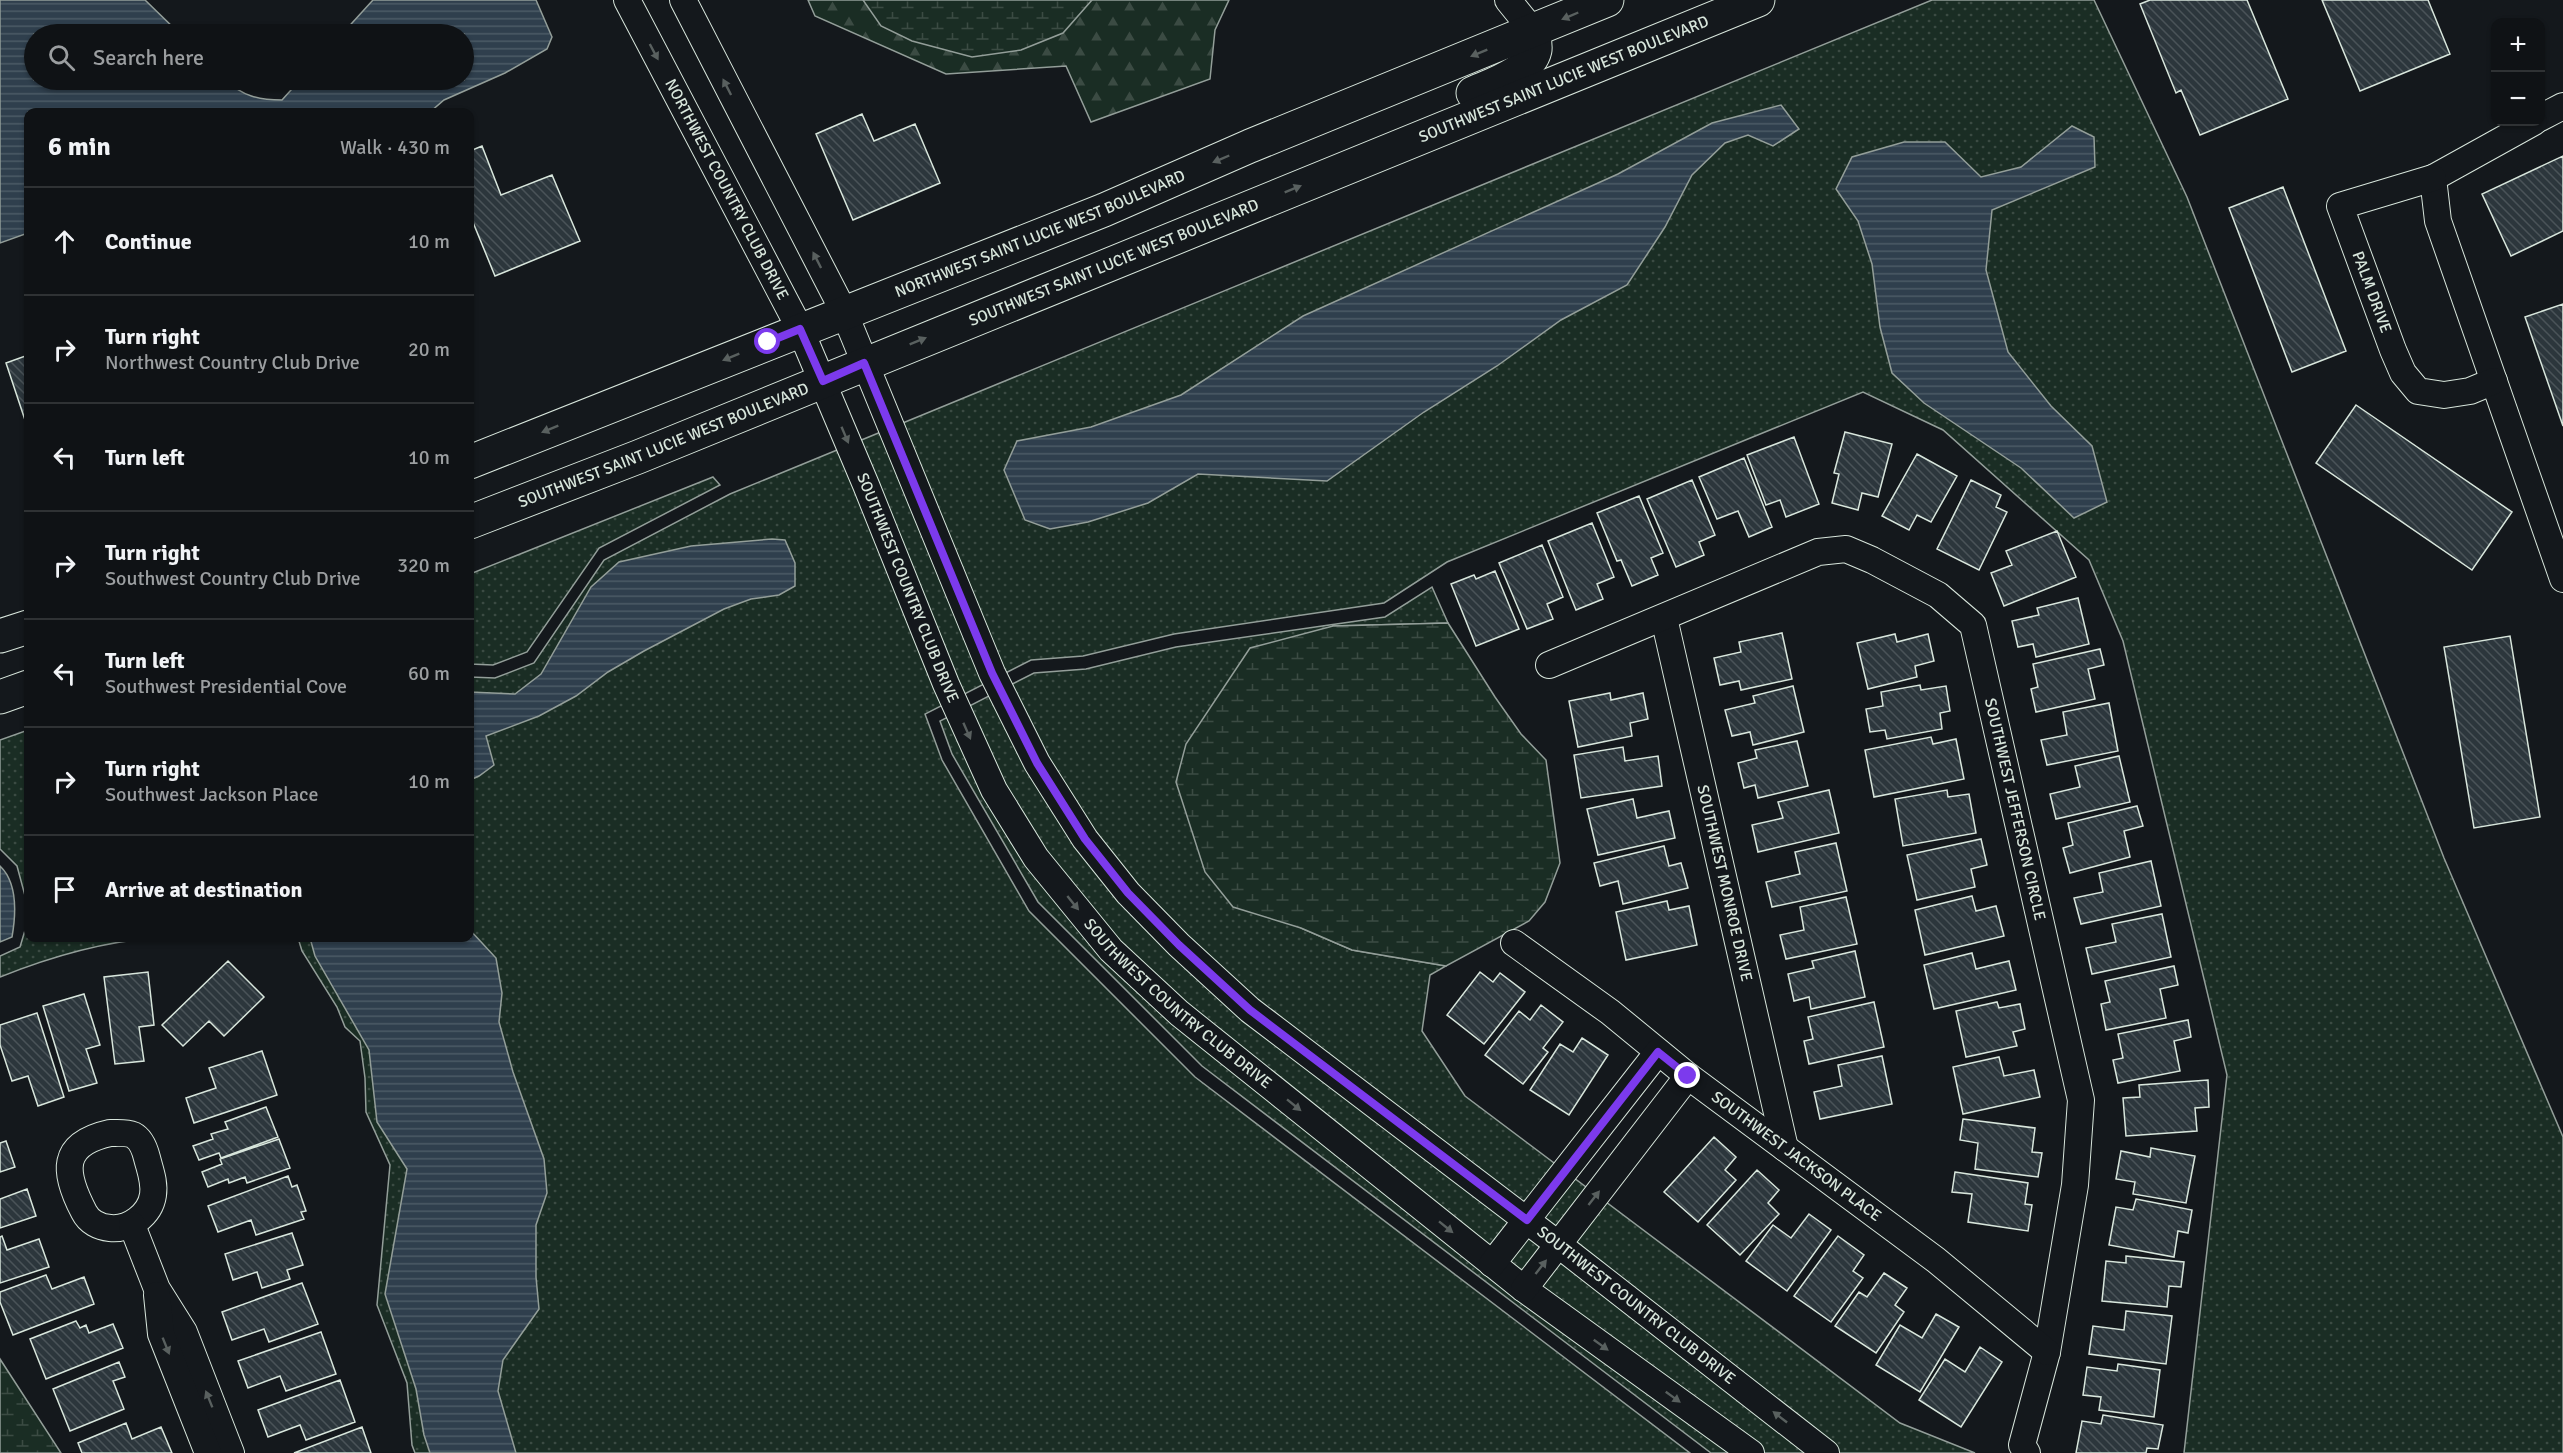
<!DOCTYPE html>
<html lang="en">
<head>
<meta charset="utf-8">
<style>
	body { margin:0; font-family:Signika,sans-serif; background:#1d2022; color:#f1f3f6 }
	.controls { position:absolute; right:18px; top:18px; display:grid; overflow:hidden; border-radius:12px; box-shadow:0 2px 4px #0004 }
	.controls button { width:54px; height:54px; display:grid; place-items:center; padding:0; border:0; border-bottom:2px solid #2f3234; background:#0f1215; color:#f1f3f6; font:30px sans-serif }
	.stop { position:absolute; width:18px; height:18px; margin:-14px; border:4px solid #7c3aed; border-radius:50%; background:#fff }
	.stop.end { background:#7c3aed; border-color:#fff; box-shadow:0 2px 6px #0008 }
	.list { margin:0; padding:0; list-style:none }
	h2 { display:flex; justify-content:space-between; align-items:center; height:78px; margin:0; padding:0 24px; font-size:26px }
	h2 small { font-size:20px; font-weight:400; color:#9b9ea0 }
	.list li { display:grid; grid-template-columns:39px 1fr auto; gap:18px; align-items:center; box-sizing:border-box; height:108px; padding:0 24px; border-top:2px solid #2f3234 }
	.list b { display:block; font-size:22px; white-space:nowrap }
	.list p { margin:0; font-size:20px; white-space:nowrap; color:#9b9ea0 }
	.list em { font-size:20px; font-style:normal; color:#9b9ea0 }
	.icon { flex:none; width:33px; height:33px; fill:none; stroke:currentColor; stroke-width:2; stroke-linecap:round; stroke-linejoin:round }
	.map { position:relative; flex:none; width:2563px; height:1453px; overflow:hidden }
	.search { position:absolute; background:#0f1215; box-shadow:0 2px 4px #0004; left:24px; top:24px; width:450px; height:66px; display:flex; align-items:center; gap:15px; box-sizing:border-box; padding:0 21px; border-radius:33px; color:#9b9ea0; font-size:22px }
	.panel { position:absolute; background:#0f1215; box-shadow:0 2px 4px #0004; left:24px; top:108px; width:450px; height:834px; border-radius:12px }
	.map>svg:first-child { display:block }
</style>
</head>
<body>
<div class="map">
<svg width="2563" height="1453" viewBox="0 0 2563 1453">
	<defs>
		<pattern id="grass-dots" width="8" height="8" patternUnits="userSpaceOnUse" patternTransform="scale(1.5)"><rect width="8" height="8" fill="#1a2d24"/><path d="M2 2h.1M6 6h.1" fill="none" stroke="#3b4b43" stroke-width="1.8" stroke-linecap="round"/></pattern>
		<pattern id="forest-firs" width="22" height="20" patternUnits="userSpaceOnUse" patternTransform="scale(1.5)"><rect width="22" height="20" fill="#1a2d24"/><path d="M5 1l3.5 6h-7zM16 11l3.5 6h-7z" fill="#3b4b43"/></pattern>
		<pattern id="wetland-marsh" width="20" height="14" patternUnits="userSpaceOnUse" patternTransform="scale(1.5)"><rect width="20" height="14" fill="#1a2d24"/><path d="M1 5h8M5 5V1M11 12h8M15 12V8" fill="none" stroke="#3b4b43"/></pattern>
		<pattern id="water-rules" width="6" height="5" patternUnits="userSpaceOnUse" patternTransform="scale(1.5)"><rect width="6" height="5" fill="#2f3f4d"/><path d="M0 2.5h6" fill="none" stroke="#4c5b66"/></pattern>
		<pattern id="building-back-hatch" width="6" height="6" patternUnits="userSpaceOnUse" patternTransform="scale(1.5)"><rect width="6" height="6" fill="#2c363c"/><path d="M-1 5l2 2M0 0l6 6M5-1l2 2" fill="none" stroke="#4a5358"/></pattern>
	</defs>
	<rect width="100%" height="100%" fill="#14181c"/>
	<path fill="url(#grass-dots)" stroke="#939e99" stroke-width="1.5" d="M1932,0H2094L2187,197L2444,858L2563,1137V1453H2184L2227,1075L2123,641L2089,560L1943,430L1863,392L1447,562L1384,603L1174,634L1083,656L1031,660L925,714L942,760L1029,911L1195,1077L1690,1453H415L412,1445L407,1383L377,1305L390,1165L366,1112L365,1078L360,1041L345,1027L337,1007L302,951L298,938H470V677L495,678L534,663L604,560L730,494Z
		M713,477L720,485L599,548L527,652L493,665L470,664V574Z
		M1432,587L1448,623L1333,626L1301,928L1352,950L1446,966L1430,975L1422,1031L1465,1096L1900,1423L1975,1453H1711L1202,1066L1038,902L952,754L940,721L1034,673L1086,669L1176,647L1385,617Z
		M28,730V938H154C100,942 50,957 0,977V956L20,947L26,927L27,903L17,866L0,849V740Z"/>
	<path fill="url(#forest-firs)" stroke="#939e99" stroke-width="1.5" d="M808,0H1229L1215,30L1210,79L1091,122L1066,66L946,74L815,16Z"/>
	<path fill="url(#wetland-marsh)" stroke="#939e99" stroke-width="1.5" d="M863,0H1092L1063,33L1021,50L972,57L912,41L881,26Z
		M1448,623L1495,697L1521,734L1546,760L1560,863L1545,902L1529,921L1446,966L1352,950L1301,928L1233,907L1205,872L1176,782L1186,744L1250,648L1333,626Z
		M0,1359L61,1453H0Z"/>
	<path fill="url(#water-rules)" stroke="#939e99" stroke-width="1.5" d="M0,0H145L180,34H34V80H226C242,96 259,100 282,100L300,80H464V34H342L373,0H536L552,37L547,49L505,73L444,100L430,112H28V233L0,243Z
		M1781,105L1799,129L1773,146L1748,135L1725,143L1692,175L1665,227L1627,285L1561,320L1497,366L1424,412L1327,481L1198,474L1148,503L1088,522L1050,529L1025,520L1004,470L1017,441L1091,427L1181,395L1303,316L1618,174L1712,123Z
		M2072,126L2094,137L2095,167L1992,210L1986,270L2008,352L2051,406L2092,446L2107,502L2074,518L2021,468L1924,403L1892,373L1880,327L1872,264L1858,221L1836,189L1852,157L1904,142H1945L1981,177L2021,167Z
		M772,539L785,540L795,563V586L779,595L751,599L724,609L644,651L608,672L576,696L539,716L486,736L494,765L479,776L470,780V692L515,694L541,674L591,587L619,562L691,546Z
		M0,866C18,883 16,914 12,937L0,942Z
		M470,930L496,958L502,993L499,1022L513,1072L544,1159L547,1193L536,1225V1277L539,1309L503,1360L498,1391L516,1453H430L424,1435L416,1389L385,1294L407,1169L377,1122L369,1050L315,956L310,938H470Z"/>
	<path fill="url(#building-back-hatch)" stroke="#d8e6dc" stroke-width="1.5" d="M2150,0H2247L2288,99L2200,135L2181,90L2176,93L2140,4Z
		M2322,0H2428L2450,54L2360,91Z
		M862,114L874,141L915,124L940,183L853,220L816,134Z
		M482,146L501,195L552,175L580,241L495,276L470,215V151Z
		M2563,156V231L2511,256L2482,194Z
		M2283,187L2346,351L2292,372L2229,208Z
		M2563,304V426L2525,317Z
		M28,355V429L6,363Z
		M2356,405L2512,512L2472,570L2316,463Z
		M1845,432L1892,444L1878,497L1862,493L1858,510L1832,503L1839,474L1834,473Z
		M1794,437L1819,504L1786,517L1780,500L1766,505L1747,455Z
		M1917,454L1957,476L1931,522L1917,515L1909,530L1882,516Z
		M1744,458L1772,527L1749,537L1738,511L1717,519L1699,477Z
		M1692,480L1715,535L1699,542L1704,555L1676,567L1647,499Z
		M1971,480L2001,495L1996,507L2007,512L1979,570L1937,549Z
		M1639,496L1663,553L1651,558L1658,575L1632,586L1621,560L1617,561L1597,513Z
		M1592,523L1614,577L1597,584L1603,599L1576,610L1548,541Z
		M2057,531L2076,577L2004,606L1991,573L2012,565L2006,551Z
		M1542,545L1563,597L1547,604L1553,619L1527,629L1499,563Z
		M1495,571L1519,629L1476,646L1451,584L1474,575L1476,579Z
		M2078,598L2089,644L2036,657L2033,644L2018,647L2012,621L2039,615L2037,608Z
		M1782,633L1792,679L1741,690L1739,681L1720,685L1714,658L1741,652L1739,642Z
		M1895,634L1897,642L1928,634L1934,661L1915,666L1917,677L1868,689L1857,643Z
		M2510,636L2540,817L2474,828L2444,647Z
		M2100,649L2104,665L2088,669L2095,699L2036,712L2031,689L2038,687L2033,664Z
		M1920,685L1921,690L1946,686L1950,711L1940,713L1942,729L1887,739L1885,730L1870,732L1866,709L1883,706L1881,692Z
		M1793,686L1804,732L1753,745L1750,732L1732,736L1725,710L1755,703L1753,696Z
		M1610,693L1611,700L1643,693L1648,719L1630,723L1632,736L1578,747L1569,701Z
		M2109,703L2118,751L2047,765L2041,740L2067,735L2063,712Z
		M1931,737L1933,744L1956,739L1964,779L1874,797L1865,750Z
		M1797,741L1808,786L1758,798L1755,785L1744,788L1738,763L1757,758L1755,750Z
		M1623,747L1625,761L1658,756L1662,786L1581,798L1574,755Z
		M2119,756L2130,802L2056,819L2050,794L2080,787L2075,766Z
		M1829,790L1839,833L1758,852L1752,825L1783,818L1778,802Z
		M1947,790L1948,797L1969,794L1976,833L1903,846L1895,799Z
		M1633,799L1637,818L1669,811L1675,838L1598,855L1587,809Z
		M2137,806L2143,826L2124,831L2130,857L2070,873L2063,848L2073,845L2068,823Z
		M1981,839L1987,865L1971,869L1975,887L1917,900L1907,855Z
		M1836,843L1847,891L1772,907L1766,882L1800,874L1795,852Z
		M1664,846L1669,866L1681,863L1688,888L1623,904L1618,881L1600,886L1594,863Z
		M2151,861L2161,906L2081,924L2074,898L2103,892L2099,873Z
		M1972,896L1976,911L1996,906L2004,936L1925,955L1915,910Z
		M1846,897L1857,944L1786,959L1780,935L1804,930L1800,907Z
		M1667,901L1669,910L1689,906L1697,945L1626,960L1616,912Z
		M2162,914L2171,957L2092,974L2086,948L2116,942L2112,924Z
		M1855,951L1865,997L1811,1009L1809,997L1794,1001L1788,974L1814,968L1812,961Z
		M1972,953L1976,969L2009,961L2016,990L1934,1009L1924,965Z
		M228,961L264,997L224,1036L209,1021L183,1046L162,1025Z
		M2174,966L2178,985L2160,989L2166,1018L2106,1030L2101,1004L2110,1002L2105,981Z
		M148,972L154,1025L139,1027L144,1061L115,1064L104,977Z
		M1480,972L1493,982L1500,973L1525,992L1484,1044L1447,1015Z
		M84,994L100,1045L86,1049L97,1083L69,1091L43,1006Z
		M1874,1002L1884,1047L1809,1064L1804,1041L1813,1039L1808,1017Z
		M1997,1002L1999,1008L2020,1004L2025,1029L2013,1032L2017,1046L1966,1057L1956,1011Z
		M1541,1005L1563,1022L1543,1048L1548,1052L1523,1084L1485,1055L1519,1011L1530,1020Z
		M37,1013L64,1097L38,1106L28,1076L12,1081L0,1045V1025Z
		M2188,1020L2191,1037L2174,1041L2180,1071L2118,1083L2113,1060L2123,1058L2118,1034Z
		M1582,1038L1608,1055L1569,1115L1530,1090L1560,1044L1573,1052Z
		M262,1051L277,1095L194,1123L186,1098L216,1088L209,1068Z
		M1882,1056L1892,1104L1820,1119L1814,1092L1842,1086L1838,1065Z
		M1999,1057L2004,1076L2034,1070L2040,1097L1963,1114L1953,1067Z
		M2208,1080L2209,1107L2195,1108L2197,1131L2126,1136L2123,1098L2140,1097L2139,1085Z
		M266,1107L278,1137L221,1158L219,1153L199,1160L193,1146L213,1139L211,1134L228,1129L225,1122Z
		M1963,1119L2035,1128L2032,1152L2042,1153L2038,1177L1975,1169L1978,1143L1960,1140Z
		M1714,1137L1736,1157L1725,1170L1736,1180L1698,1222L1664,1192Z
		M279,1139L290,1168L247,1183L245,1177L229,1183L228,1179L208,1187L202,1172L222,1164L220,1159Z
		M6,1141L15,1167L0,1172V1143Z
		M2151,1148L2195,1156L2186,1203L2133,1194L2135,1182L2116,1179L2121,1151L2150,1157Z
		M1757,1170L1779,1190L1768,1203L1779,1214L1740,1255L1707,1225Z
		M1955,1172L2028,1183L2025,1204L2032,1205L2028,1231L1968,1222L1972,1194L1952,1192Z
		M288,1176L292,1187L297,1185L306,1211L301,1212L304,1219L256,1235L251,1220L218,1232L208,1206Z
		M27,1189L36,1216L0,1228V1199Z
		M2136,1199L2192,1210L2188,1233L2178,1231L2174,1257L2109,1245L2116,1207L2133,1210Z
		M1809,1214L1831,1230L1787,1291L1746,1261L1773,1225L1791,1238Z
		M292,1233L303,1265L287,1270L290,1279L262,1288L257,1272L233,1280L225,1254Z
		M2,1236L7,1250L39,1239L49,1267L0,1283V1237Z
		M1838,1236L1864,1255L1853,1271L1863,1278L1831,1322L1794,1296Z
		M2126,1256L2184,1262L2181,1287L2169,1286L2167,1307L2102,1301L2106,1261L2126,1263Z
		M1884,1273L1907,1288L1895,1305L1904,1312L1876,1353L1835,1326L1859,1292L1867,1297Z
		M46,1275L52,1289L84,1277L94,1304L13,1335L0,1302V1292Z
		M302,1283L318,1324L269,1342L264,1329L232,1340L222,1312Z
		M2126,1311L2172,1316L2166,1364L2089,1354L2093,1326L2124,1330Z
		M1936,1314L1959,1327L1920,1392L1876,1365L1900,1325L1922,1338Z
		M76,1321L80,1328L86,1325L89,1333L113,1324L123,1348L46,1379L30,1339Z
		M321,1332L336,1374L286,1391L280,1376L248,1388L238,1361Z
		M1980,1347L2002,1362L1961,1427L1919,1400L1945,1359L1965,1372Z
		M119,1362L125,1377L113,1381L124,1409L70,1431L53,1389Z
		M2118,1364L2160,1370L2154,1417L2099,1410L2101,1397L2083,1395L2087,1367L2117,1371Z
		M340,1380L355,1422L306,1440L300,1425L268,1437L258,1410Z
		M2103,1415L2163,1425L2158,1449L2147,1448L2146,1453H2076L2082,1421L2101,1424Z
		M126,1423L132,1439L161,1427L172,1453H82L78,1443Z
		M362,1427L371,1453H294Z"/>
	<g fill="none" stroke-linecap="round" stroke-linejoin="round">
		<g stroke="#d8e6dc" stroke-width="28">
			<g id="minor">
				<path id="s1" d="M627,0L800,329L866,485L946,684L994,790L1036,858L1111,950L1179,1013L1524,1289L1751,1453"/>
				<path id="s2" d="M683,0L844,312L992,673L1037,763L1085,839L1128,893L1179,945L1250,1010L1559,1245L1826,1453"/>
				<path d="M1508,0L1533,31"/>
				<path d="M2540,118L2563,106"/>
				<path d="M2534,122L2433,178L2438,221L2563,579"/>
				<path id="s3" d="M2433,178L2340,206L2393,350L2403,373L2418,391L2444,395L2470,391L2494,381"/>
				<path id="s4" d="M1664,618L1785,1148"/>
				<path id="s5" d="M1549,665L1818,552L1846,549L1872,560L1938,595L1973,625L2081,1100L2075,1185L2047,1352L2022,1445L2027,1453"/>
				<path id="s6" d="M1514,943L1610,1012L1688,1076L1936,1260L2047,1352"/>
				<path d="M110,1133C118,1133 126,1132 133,1135C141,1139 145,1150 147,1158C150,1170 155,1182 153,1195C150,1215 129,1230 110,1228C99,1227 89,1222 84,1212C63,1172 60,1144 110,1133Z"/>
				<path d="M132,1225L157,1289L184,1332L231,1453"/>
				<path d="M1492,1264L1658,1052"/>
				<path d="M1524,1289L1688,1076"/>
				<path d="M157,1295L161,1334L208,1453"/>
			</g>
		</g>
		<g stroke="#d8e6dc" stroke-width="35">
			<g id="major">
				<path d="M1473,93C1491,85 1530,73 1535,50C1536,45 1534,37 1533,31"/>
				<path id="s7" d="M470,462L1104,210L1250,146L1607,0"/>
				<path id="s8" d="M470,522L638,457L1758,0"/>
				<path d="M0,636L28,627"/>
				<path d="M0,697L28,687"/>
			</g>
		</g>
		<use href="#minor" stroke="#14181c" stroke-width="26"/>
		<use href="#major" stroke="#14181c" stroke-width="33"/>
	</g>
	<defs><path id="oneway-solid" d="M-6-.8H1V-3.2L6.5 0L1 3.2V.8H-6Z" transform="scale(1.5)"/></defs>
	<g fill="#59605f">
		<use href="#oneway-solid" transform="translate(1570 16) rotate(157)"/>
		<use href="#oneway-solid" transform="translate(654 52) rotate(62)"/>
		<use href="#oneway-solid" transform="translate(1479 53) rotate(158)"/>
		<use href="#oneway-solid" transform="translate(727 87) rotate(-117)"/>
		<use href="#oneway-solid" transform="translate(1221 159) rotate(157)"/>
		<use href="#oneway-solid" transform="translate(1293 189) rotate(-22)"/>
		<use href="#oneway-solid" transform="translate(817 260) rotate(-117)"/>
		<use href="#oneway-solid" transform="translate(918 341) rotate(-22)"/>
		<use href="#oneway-solid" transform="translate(731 357) rotate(158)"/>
		<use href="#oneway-solid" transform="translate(550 429) rotate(158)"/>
		<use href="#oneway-solid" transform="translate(845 435) rotate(67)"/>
		<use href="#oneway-solid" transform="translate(967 731) rotate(66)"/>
		<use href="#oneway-solid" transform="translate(1073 903) rotate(51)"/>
		<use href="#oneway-solid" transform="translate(1294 1105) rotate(39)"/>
		<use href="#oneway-solid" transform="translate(1594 1198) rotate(-52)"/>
		<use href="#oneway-solid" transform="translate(1446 1227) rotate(39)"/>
		<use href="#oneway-solid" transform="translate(1541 1267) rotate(-52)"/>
		<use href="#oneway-solid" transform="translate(1601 1345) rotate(36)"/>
		<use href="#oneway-solid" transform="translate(166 1346) rotate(68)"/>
		<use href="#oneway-solid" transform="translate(1673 1397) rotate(36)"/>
		<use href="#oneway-solid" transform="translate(209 1399) rotate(-112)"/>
		<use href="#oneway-solid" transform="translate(1780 1417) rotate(-142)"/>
	</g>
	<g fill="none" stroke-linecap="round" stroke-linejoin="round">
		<path stroke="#7c3aed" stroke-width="8" d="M768,342L800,329L823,381L864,363L992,673L1037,763L1085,839L1128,893L1179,945L1250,1010L1527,1220L1658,1052L1688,1076"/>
	</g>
	<g text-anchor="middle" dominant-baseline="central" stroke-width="4.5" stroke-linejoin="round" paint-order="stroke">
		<g font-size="16" fill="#d8e6dc" stroke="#14181c">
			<text stroke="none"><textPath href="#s8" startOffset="1180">SOUTHWEST SAINT LUCIE WEST BOULEVARD</textPath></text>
			<text stroke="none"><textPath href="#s1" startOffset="214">NORTHWEST COUNTRY CLUB DRIVE</textPath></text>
			<text stroke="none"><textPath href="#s7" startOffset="614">NORTHWEST SAINT LUCIE WEST BOULEVARD</textPath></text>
			<text stroke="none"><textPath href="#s8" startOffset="694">SOUTHWEST SAINT LUCIE WEST BOULEVARD</textPath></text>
			<text stroke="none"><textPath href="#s3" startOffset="189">PALM DRIVE</textPath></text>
			<text stroke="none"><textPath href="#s8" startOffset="208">SOUTHWEST SAINT LUCIE WEST BOULEVARD</textPath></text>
			<text stroke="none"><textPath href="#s1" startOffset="652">SOUTHWEST COUNTRY CLUB DRIVE</textPath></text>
			<text stroke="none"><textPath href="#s5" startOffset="658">SOUTHWEST JEFFERSON CIRCLE</textPath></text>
			<text stroke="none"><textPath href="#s4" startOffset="272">SOUTHWEST MONROE DRIVE</textPath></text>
			<text stroke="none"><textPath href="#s1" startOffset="1156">SOUTHWEST COUNTRY CLUB DRIVE</textPath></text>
			<text stroke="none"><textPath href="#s6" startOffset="354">SOUTHWEST JACKSON PLACE</textPath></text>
			<text stroke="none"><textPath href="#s2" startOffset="1656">SOUTHWEST COUNTRY CLUB DRIVE</textPath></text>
		</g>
	</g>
</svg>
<div class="controls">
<button>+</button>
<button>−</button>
</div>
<div class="stop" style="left:768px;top:342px"></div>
<div class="stop end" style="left:1688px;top:1076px"></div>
<div class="search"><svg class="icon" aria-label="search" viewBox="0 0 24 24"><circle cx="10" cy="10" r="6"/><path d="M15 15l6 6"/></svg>Search here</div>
<section class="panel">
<h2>6 min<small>Walk · 430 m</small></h2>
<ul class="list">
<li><svg class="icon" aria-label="ahead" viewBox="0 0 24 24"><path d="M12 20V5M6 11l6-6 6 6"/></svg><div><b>Continue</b></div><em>10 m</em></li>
<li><svg class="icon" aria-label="right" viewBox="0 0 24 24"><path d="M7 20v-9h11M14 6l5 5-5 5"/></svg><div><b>Turn right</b><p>Northwest Country Club Drive</p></div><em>20 m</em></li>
<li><svg class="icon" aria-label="left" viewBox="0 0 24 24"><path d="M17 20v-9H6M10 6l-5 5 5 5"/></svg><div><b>Turn left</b></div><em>10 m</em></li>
<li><svg class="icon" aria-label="right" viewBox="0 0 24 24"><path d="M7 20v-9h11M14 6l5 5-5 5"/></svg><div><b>Turn right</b><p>Southwest Country Club Drive</p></div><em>320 m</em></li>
<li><svg class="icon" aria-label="left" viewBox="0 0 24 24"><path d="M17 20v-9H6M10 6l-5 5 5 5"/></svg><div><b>Turn left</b><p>Southwest Presidential Cove</p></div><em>60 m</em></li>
<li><svg class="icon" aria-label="right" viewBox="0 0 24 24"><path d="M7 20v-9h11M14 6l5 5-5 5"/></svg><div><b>Turn right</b><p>Southwest Jackson Place</p></div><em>10 m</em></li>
<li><svg class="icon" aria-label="arrive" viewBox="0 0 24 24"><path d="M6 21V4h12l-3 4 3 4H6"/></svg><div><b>Arrive at destination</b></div></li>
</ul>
</section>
</div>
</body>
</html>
